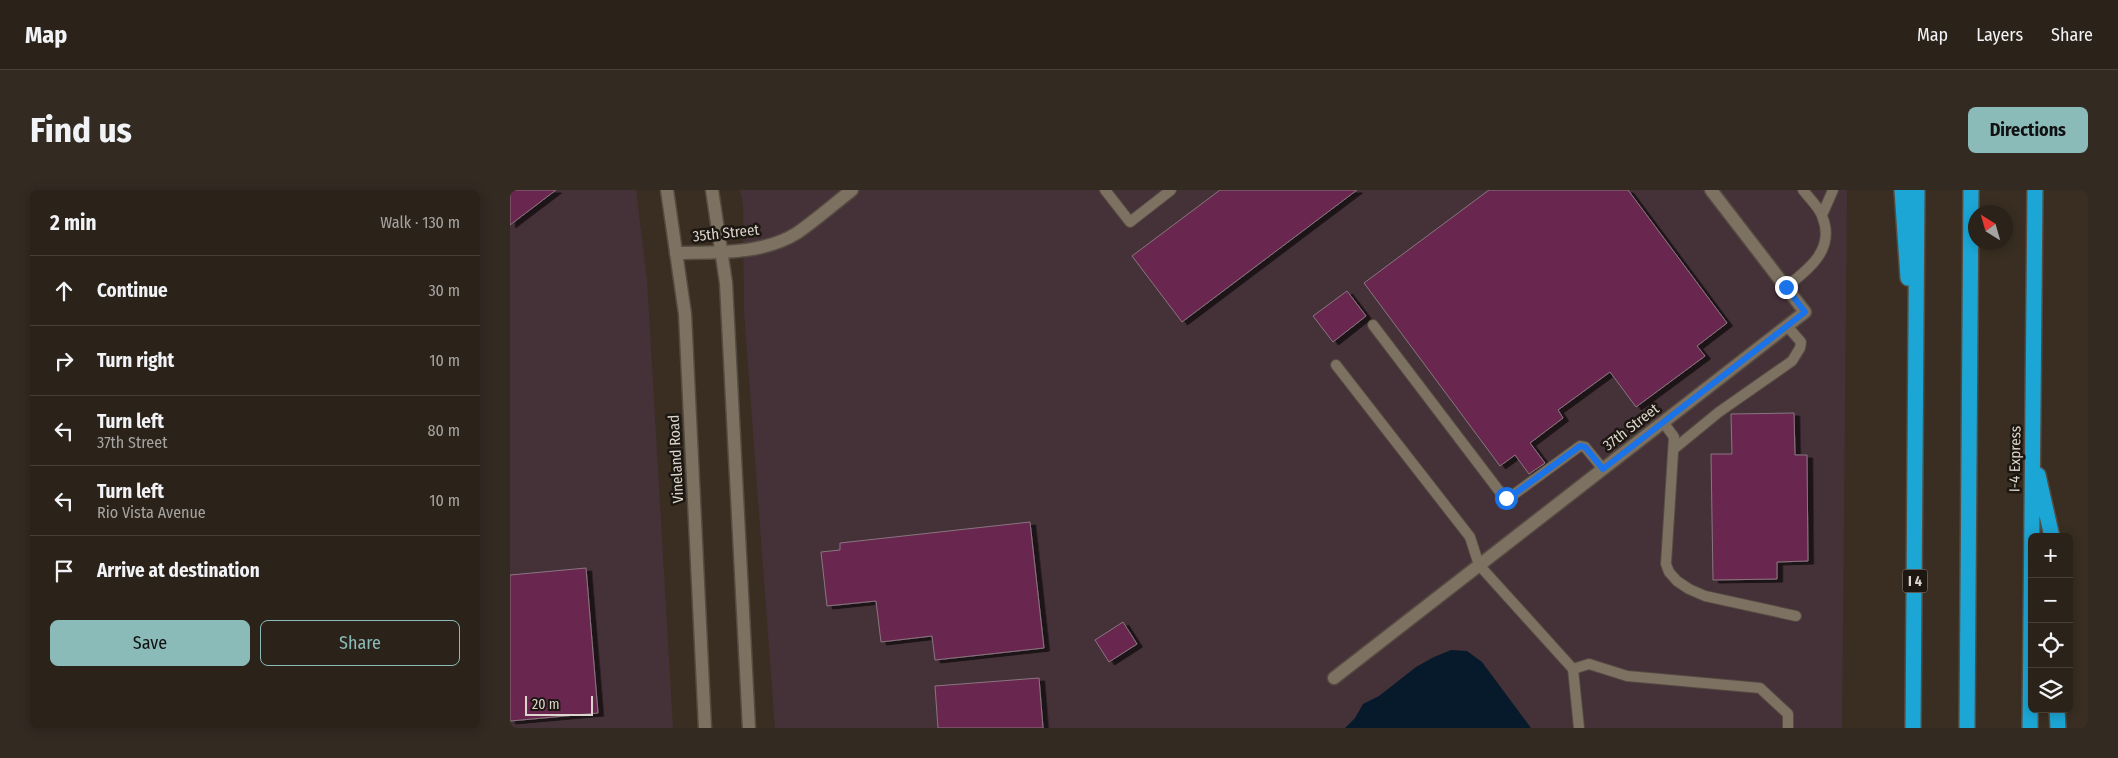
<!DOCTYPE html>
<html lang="en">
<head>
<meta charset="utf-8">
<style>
	body { margin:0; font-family:"Fira Sans Condensed",sans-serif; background:#332a22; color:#f1f3f6 }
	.controls { position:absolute; right:15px; bottom:15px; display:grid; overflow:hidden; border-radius:8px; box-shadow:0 2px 12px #0003 }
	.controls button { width:45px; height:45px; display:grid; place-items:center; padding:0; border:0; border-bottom:1px solid #473f38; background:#2b2219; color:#f1f3f6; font:25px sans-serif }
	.compass { position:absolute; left:1458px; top:15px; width:45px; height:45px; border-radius:50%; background:#2b2219; box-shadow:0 2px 12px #0003; rotate:323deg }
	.scale { position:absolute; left:15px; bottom:12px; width:68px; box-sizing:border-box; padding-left:5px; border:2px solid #dcd5cd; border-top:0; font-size:14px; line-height:18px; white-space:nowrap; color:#dcd5cd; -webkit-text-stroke:4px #1c1711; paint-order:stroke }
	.stop { position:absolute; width:15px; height:15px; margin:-11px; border:4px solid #1a73e8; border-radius:50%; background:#fff }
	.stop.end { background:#1a73e8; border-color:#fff; box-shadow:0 1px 5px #0008 }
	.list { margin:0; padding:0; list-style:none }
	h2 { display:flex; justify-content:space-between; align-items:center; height:65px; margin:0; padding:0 20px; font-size:21px }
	h2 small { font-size:16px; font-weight:400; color:#a6a4a2 }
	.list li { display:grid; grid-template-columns:32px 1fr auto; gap:15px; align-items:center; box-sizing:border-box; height:70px; padding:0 20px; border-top:1px solid #473f38 }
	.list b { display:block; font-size:19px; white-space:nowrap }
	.list p { margin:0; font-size:16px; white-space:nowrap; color:#a6a4a2 }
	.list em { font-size:16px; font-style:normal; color:#a6a4a2 }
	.actions { display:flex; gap:10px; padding:15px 20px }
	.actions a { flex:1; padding:11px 0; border:1px solid #8bbbb9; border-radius:8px; text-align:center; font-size:18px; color:#8bbbb9 }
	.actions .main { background:#8bbbb9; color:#111 }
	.icon { flex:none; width:28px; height:28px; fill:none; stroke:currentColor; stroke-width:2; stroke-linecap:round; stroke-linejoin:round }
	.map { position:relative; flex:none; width:1578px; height:538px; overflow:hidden; border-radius:8px }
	header { display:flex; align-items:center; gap:30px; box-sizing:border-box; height:70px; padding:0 25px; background:#2b2219; border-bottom:1px solid #473f38 }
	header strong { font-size:24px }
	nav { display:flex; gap:28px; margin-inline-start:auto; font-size:18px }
	.intro { display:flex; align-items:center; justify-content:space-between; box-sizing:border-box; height:120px; padding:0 30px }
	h1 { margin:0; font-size:35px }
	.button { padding:12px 22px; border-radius:8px; background:#8bbbb9; color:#111; font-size:18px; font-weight:700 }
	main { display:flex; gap:30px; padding:0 30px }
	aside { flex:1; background:#2b2219; border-radius:8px; box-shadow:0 2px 12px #0003 }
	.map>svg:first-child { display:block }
</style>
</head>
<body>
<header>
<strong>Map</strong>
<nav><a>Map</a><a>Layers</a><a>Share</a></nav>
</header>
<div class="intro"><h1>Find us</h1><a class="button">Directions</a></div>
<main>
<aside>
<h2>2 min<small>Walk · 130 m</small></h2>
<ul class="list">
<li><svg class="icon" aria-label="ahead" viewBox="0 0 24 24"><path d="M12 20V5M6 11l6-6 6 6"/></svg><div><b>Continue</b></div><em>30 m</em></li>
<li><svg class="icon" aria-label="right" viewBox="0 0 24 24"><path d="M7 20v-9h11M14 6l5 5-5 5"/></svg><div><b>Turn right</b></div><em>10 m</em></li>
<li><svg class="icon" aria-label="left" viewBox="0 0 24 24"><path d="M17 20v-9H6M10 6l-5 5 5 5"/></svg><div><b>Turn left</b><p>37th Street</p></div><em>80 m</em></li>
<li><svg class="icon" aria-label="left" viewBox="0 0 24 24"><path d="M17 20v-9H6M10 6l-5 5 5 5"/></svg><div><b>Turn left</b><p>Rio Vista Avenue</p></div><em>10 m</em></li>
<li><svg class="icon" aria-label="arrive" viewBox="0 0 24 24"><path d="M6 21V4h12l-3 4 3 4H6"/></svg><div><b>Arrive at destination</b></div></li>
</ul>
<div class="actions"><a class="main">Save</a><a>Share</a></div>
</aside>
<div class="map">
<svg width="1578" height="538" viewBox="0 0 1578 538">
	<defs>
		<filter id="shadow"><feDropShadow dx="5.5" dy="3" stdDeviation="0" flood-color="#0009"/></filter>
	</defs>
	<rect width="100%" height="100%" fill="#392e21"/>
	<path fill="#453239" d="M0,0H126L137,90L163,538H0Z
		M230,0H1337L1332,538H265L234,121L233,15Z"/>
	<path fill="#071a2c" d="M941,460L957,461L972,472L1021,538H835L845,528L853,514L869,506L906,477L924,467Z"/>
	<path fill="#69264f" stroke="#89767f" filter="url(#shadow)" d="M0,0H46L0,35Z
		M710,0H847L672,132L622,66Z
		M979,0H1118L1217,133L1187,156L1195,166L1126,217L1100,182L1048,220L1053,228L1020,253L1035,273L1019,284L1005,265L990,276L854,93Z
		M837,101L856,126L823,152L803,126Z
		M1284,223L1285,265H1297L1298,371L1267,372V389L1203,390L1201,264H1222L1221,224Z
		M520,332L534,458L425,470L422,446L371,452L366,411L317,416L311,362L330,360V353Z
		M76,378L88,523L0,531V385Z
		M613,432L627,454L599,472L585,450Z
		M529,488L533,538H428L425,496Z"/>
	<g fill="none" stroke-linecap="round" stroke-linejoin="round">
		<g stroke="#554b41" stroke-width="12">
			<path id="service" d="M595,0L620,32L661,0
				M1312,25L1323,0
				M1276,97C1299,79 1326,59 1312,26C1309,17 1299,8 1293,0
				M863,135L993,306L999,308L1070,256L1075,257L1093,279
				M826,175L960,347L969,375L1063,479L1069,538
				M1153,232L1164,247L1156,374L1159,382L1167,391L1179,399L1195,406L1286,426
				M1165,258L1209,222L1282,171L1290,158L1291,152L1277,136
				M1063,479L1079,474L1117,486L1250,498L1278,524V538"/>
		</g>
		<g stroke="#554b41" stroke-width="15">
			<path id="minor" d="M166,63C206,62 252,65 287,43C306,30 324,14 342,0
				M824,488L1295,122L1201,0"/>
		</g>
		<g stroke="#554b41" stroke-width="15">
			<path id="tertiary" d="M157,0L175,124L195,538
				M202,0L216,93L239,538"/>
		</g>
		<g stroke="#554b41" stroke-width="18">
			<path id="motorway" d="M1392,0L1398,88
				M1528,285L1542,347
				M1547,519L1548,538
				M1403,538L1407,0
				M1457,538L1461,0
				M1520,538L1525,0"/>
		</g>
		<use href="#service" stroke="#7d7162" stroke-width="10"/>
		<use href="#minor" stroke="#7d7162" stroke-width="12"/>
		<use href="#tertiary" stroke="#7d7162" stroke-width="12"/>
		<use href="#motorway" stroke="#1ca6d5" stroke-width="15"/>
	</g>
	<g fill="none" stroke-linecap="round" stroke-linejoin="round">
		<path stroke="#1a73e8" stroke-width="6" d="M996,308H999L1070,256L1075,257L1093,279L1295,122L1276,97"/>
	</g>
	<g text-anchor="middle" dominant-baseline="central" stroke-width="5" stroke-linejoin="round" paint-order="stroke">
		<rect fill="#1c1711" stroke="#a29c95" stroke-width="1" x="1392.5" y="379.5" width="25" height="23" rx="4"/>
		<g font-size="14" font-weight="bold" fill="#dcd5cd">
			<text x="1405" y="391">I 4</text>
		</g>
		<g font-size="15" fill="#dcd5cd" stroke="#1c1711">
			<text transform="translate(216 43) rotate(-6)">35th Street</text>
			<text transform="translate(1121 237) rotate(-38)">37th Street</text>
			<text transform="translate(166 269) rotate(-93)">Vineland Road</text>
			<text transform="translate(1505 269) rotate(-89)">I-4 Express</text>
		</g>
	</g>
</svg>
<div class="controls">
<button>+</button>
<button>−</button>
<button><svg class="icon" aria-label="locate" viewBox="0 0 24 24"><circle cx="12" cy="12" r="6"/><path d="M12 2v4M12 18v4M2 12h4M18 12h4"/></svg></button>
<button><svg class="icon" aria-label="layers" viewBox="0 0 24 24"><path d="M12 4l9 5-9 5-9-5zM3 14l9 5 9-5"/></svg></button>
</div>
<svg class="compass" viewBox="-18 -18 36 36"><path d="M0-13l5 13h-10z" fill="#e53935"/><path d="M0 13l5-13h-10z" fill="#a6a4a2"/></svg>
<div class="scale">20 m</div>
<div class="stop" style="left:996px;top:308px"></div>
<div class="stop end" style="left:1276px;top:97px"></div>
</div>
</main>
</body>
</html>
